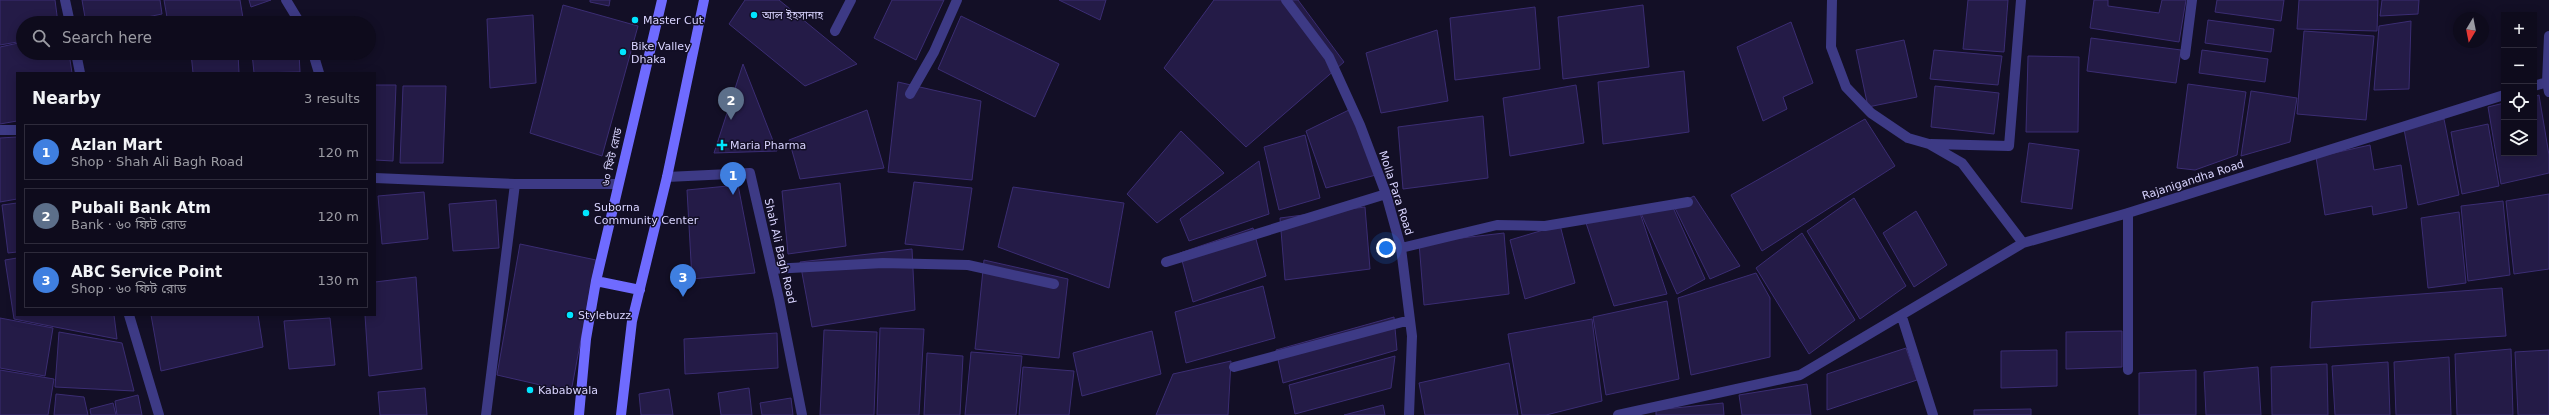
<!DOCTYPE html>
<html lang="en">
<head>
<meta charset="utf-8">
<style>
	body { margin:0; font-family:"DejaVu Sans","Noto Sans Bengali",sans-serif; background:#1c1929; color:#f1f3f6 }
	.controls { position:absolute; right:12px; top:12px; display:grid; overflow:hidden; border-radius:0px; box-shadow:0 2px 10px #0003 }
	.controls button { width:36px; height:36px; display:grid; place-items:center; padding:0; border:0; border-bottom:1px solid #2e2b3b; background:#0e0b1c; color:#f1f3f6; font:20px sans-serif }
	.compass { position:absolute; left:2453px; top:12px; width:36px; height:36px; border-radius:50%; background:#0e0b1c; box-shadow:0 2px 10px #0003; rotate:190deg }
	.you { position:absolute; left:1386px; top:248px; width:14px; height:14px; margin:-10px; border:3px solid #fff; border-radius:50%; background:#1a73e8; box-shadow:0 0 0 6px #1a73e833 }
	.badge { display:grid; place-items:center; width:26px; height:26px; border-radius:50%; background:#00e5ff; color:#fff; font-size:13px; font-weight:700 }
	.pin { position:absolute; translate:-50% -33px; filter:drop-shadow(0 1px 2px #0008) }
	.pin::after { content:''; position:absolute; top:21px; width:14px; height:12px; background:inherit; clip-path:polygon(0 0,100% 0,50% 100%) }
	.list { margin:0; padding:0; list-style:none }
	h2 { display:flex; justify-content:space-between; align-items:center; height:52px; margin:0; padding:0 16px; font-size:17px }
	h2 small { font-size:13px; font-weight:400; color:#9b9ba3 }
	.list li { display:grid; grid-template-columns:26px 1fr auto; gap:12px; align-items:center; box-sizing:border-box; height:56px; margin:0 8px 8px; padding:0 8px; border:1px solid #2e2b3b; border-radius:0px }
	.list b { display:block; font-size:15px; white-space:nowrap }
	.list p { margin:0; font-size:13px; white-space:nowrap; color:#9b9ba3 }
	.list em { font-size:13px; font-style:normal; color:#9b9ba3 }
	.icon { flex:none; width:22px; height:22px; fill:none; stroke:currentColor; stroke-width:2; stroke-linecap:round; stroke-linejoin:round }
	.map { position:relative; flex:none; width:2549px; height:415px; overflow:hidden }
	.search { position:absolute; background:#0e0b1c; box-shadow:0 2px 10px #0003; left:16px; top:16px; width:360px; height:44px; display:flex; align-items:center; gap:10px; box-sizing:border-box; padding:0 14px; border-radius:22px; color:#9b9ba3; font-size:15px }
	.panel { position:absolute; background:#0e0b1c; box-shadow:0 2px 10px #0003; left:16px; top:72px; width:360px; height:244px; border-radius:0px }
	.map>svg:first-child { display:block }
</style>
</head>
<body>
<div class="map">
<svg width="2549" height="415" viewBox="0 0 2549 415">
	<rect width="100%" height="100%" fill="#130f26"/>
	<path fill="#241b47" stroke="#3b2d73" d="M0,0H55L58,23H23V41L0,45Z
		M82,0H160L162,14L118,23H86Z
		M164,0H240L243,18L222,23H168Z
		M249,0H271L251,7Z
		M590,0H610L609,6L590,2Z
		M745,0H779L857,64L805,86L729,24Z
		M892,0H944L916,60L874,38Z
		M1059,0H1106L1100,20Z
		M1214,0H1298L1344,62L1246,147L1164,68Z
		M1968,0H2008L2004,52L1963,49Z
		M2094,0H2108V6L2159,13L2162,0H2186L2179,42L2090,28Z
		M2217,0H2284L2281,21L2215,12Z
		M2299,0H2378L2377,31L2297,29Z
		M2382,0H2419L2418,14L2380,16Z
		M563,5L638,26L602,156L530,133Z
		M1643,5L1649,67L1563,79L1558,17Z
		M1535,7L1540,69L1455,80L1450,18Z
		M533,15L536,83L490,88L487,19Z
		M961,16L1059,64L1035,117L938,69Z
		M2208,20L2274,29L2271,52L2205,43Z
		M2411,21L2409,89L2374,90L2379,26Z
		M1791,22L1813,83L1783,97L1787,109L1763,121L1737,47Z
		M1437,30L1448,101L1381,113L1366,53Z
		M2304,31L2374,36L2366,120L2297,114Z
		M2091,38L2181,50L2176,83L2087,71Z
		M1904,40L1917,97L1868,107L1856,50Z
		M23,42V53H69L72,73H17V121L0,124V47Z
		M1934,50L2002,56L1998,85L1930,79Z
		M2202,50L2268,59L2265,82L2199,73Z
		M191,53H238L239,73H193Z
		M252,53H299L300,72L254,73Z
		M2028,56L2079,57L2078,132H2026Z
		M743,64L777,151L714,153Z
		M1684,71L1689,132L1603,144L1598,82Z
		M898,82L981,101L972,180L888,172Z
		M2188,84L2246,92L2237,155L2195,170L2177,168Z
		M375,85H396L393,161L375,160Z
		M1576,85L1584,143L1510,156L1503,98Z
		M403,86H446L443,163H400Z
		M1935,86L1999,93L1994,134L1931,127Z
		M2251,91L2297,98L2290,142L2241,156Z
		M2539,95L2549,155V173L2501,184L2488,107L2504,103V153H2534V97Z
		M1355,107L1376,175L1326,188L1306,131Z
		M867,110L884,168L800,179L789,140Z
		M1483,116L1488,178L1403,189L1398,127Z
		M1865,119L1895,166L1762,251L1731,195Z
		M2444,119L2459,195L2418,205L2404,129Z
		M2488,124L2499,186L2462,194L2451,132Z
		M1181,131L1224,173L1157,223L1127,194Z
		M1305,135L1320,198L1279,210L1264,147Z
		M17,137V199L0,202V138Z
		M2029,143L2079,150L2072,209L2021,202Z
		M2370,145L2374,170L2401,165L2407,208L2373,215L2372,206L2325,215L2316,157Z
		M1259,161L1269,214L1189,241L1180,219Z
		M914,182L972,188L963,250L905,244Z
		M840,183L846,246L788,254L782,191Z
		M738,185L755,273L692,279L687,190Z
		M1013,187L1124,203L1109,288L998,247Z
		M424,192L428,239L382,244L378,196Z
		M2549,194V269L2514,274L2506,201Z
		M1694,196L1740,266L1710,279L1674,206Z
		M1854,198L1906,286L1860,319L1807,231Z
		M496,200L499,248L453,251L449,204Z
		M2503,201L2510,275L2468,281L2461,206Z
		M17,203V252L8,253L2,205Z
		M1671,203L1705,279L1677,294L1640,211Z
		M1365,207L1370,269L1285,280L1280,218Z
		M1638,207L1667,294L1614,306L1585,220Z
		M1916,211L1947,265L1914,287L1883,233Z
		M2459,212L2466,283L2428,288L2421,218Z
		M1560,225L1575,283L1525,299L1510,240Z
		M1253,228L1266,276L1193,302L1180,253Z
		M1504,233L1509,294L1424,305L1419,243Z
		M1802,233L1855,320L1809,354L1756,268Z
		M520,244L596,260L571,392L497,375Z
		M912,249L915,310L812,327L800,262Z
		M17,258V315H114L117,339L14,319L5,260Z
		M984,260L1068,279L1059,358L975,349Z
		M1756,273L1770,298V357L1691,375L1678,298Z
		M416,277L422,369L369,376L365,315H375V282Z
		M1263,286L1275,338L1186,363L1175,312Z
		M2502,288L2506,336L2310,348L2312,302Z
		M1667,301L1679,379L1606,395L1593,317Z
		M151,315H258L263,347L161,371Z
		M1394,317L1397,350L1283,383L1276,350Z
		M0,318L53,328L45,376L0,368Z
		M330,318L335,365L289,369L284,321Z
		M1592,319L1602,401L1546,415H1522L1508,334Z
		M880,328L924,329L919,415H877Z
		M824,330L877,332L874,415H820Z
		M1152,331L1161,374L1082,396L1073,353Z
		M2122,331V367L2066,369V332Z
		M59,332L122,343L134,391L55,387Z
		M777,333L778,368L685,374L684,339Z
		M1906,348L1917,380L1827,410V374Z
		M2511,349L2513,415H2457L2455,354Z
		M2057,350V386L2001,388V351Z
		M2549,350V415H2518L2515,352Z
		M971,352L1022,356L1016,415H965Z
		M927,353L963,356L960,415H924Z
		M1395,356L1391,388L1295,414L1289,385Z
		M2449,357L2451,415H2396L2394,362Z
		M1231,361L1228,415H1156L1173,374Z
		M2388,362L2390,415H2335L2332,366Z
		M1509,363L1518,415H1425L1419,383Z
		M2327,364L2328,415H2272L2271,367Z
		M1023,367L1074,371L1069,415H1019Z
		M2258,367L2261,415H2206L2204,372Z
		M0,370L54,379L48,415H0Z
		M2196,370V415H2139V373Z
		M1807,384L1811,415H1742L1739,395Z
		M425,388L427,415H380L378,392Z
		M749,388L752,415H721L718,393Z
		M669,389L673,415H641L639,394Z
		M56,394L84,397L88,415H54Z
		M138,395L142,415H117L115,401Z
		M791,398L793,415H762L760,403Z
		M113,403L116,415H91L90,409Z
		M1723,403L1724,415H1656V410Z
		M1383,405L1385,415H1344Z
		M2031,409V415H1974V410Z"/>
	<g fill="none" stroke-linecap="round" stroke-linejoin="round">
		<path stroke="#3d3a85" stroke-width="10" d="M65,0L70,23
			M286,0L300,23
			M1286,0L1329,57L1360,125L1386,194L1401,248L1412,336L1409,415
			M1832,0L1831,47L1846,87L1871,113L1908,138L1929,144L1962,163L2023,243
			M835,31L851,0
			M2549,36L2547,82L2549,92
			M76,53L80,73
			M313,53L319,73
			M2185,55L2192,0
			M2534,86L2547,82
			M910,94L934,52L957,0
			M0,130H17
			M1931,144L2009,146L2021,0
			M667,177L750,173L779,299L802,415
			M375,178L515,184H618
			M1401,248L1497,225L1545,226L1688,202
			M1166,262L1386,194
			M772,269L883,263L968,265L1054,284
			M129,315L159,415
			M1902,317L1933,415
			M1234,367L1410,320
			M2128,370V213
			M486,415L515,184
			M1618,415L1800,375L2023,243L2128,213L2504,95"/>
		<path stroke="#6f6bff" stroke-width="10" d="M596,281L640,290
			M579,415L586,339L596,281L662,0
			M621,415L632,321L667,177L704,0"/>
	</g>
	<g fill="#00e5ff" stroke="#130f26" stroke-width="1.5">
		<circle cx="754" cy="15" r="4"/>
		<circle cx="635" cy="20" r="4"/>
		<circle cx="623" cy="52" r="4"/>
		<path d="M720 139h4v4h4v4h-4v4h-4v-4h-4v-4h4z"/>
		<circle cx="586" cy="213" r="4"/>
		<circle cx="570" cy="315" r="4"/>
		<circle cx="530" cy="390" r="4"/>
	</g>
	<g text-anchor="middle" dominant-baseline="central" stroke-width="3" stroke-linejoin="round" paint-order="stroke">
		<g font-size="11" fill="#d9d4ff" stroke="#130f26" text-anchor="start">
			<text x="762" y="15">আল ইহসানাহ</text>
			<text x="643" y="20">Master Cut</text>
			<text x="631" y="46">Bike Valley<tspan x="631" dy="13">Dhaka</tspan></text>
			<text x="730" y="145">Maria Pharma</text>
			<text x="594" y="207">Suborna<tspan x="594" dy="13">Community Center</tspan></text>
			<text x="578" y="315">Stylebuzz</text>
			<text x="538" y="390">Kababwala</text>
		</g>
		<g font-size="11" fill="#d9d4ff" stroke="#130f26">
			<text transform="translate(612 157) rotate(-77)">৬০ ফিট রোড</text>
			<text transform="translate(2193 180) rotate(-18)">Rajanigandha Road</text>
			<text transform="translate(1396 193) rotate(72)">Molla Para Road</text>
			<text transform="translate(780 251) rotate(77)">Shah Ali Bagh Road</text>
		</g>
	</g>
</svg>
<div class="controls">
<button>+</button>
<button>−</button>
<button><svg class="icon" aria-label="locate" viewBox="0 0 24 24"><circle cx="12" cy="12" r="6"/><path d="M12 2v4M12 18v4M2 12h4M18 12h4"/></svg></button>
<button><svg class="icon" aria-label="layers" viewBox="0 0 24 24"><path d="M12 4l9 5-9 5-9-5zM3 14l9 5 9-5"/></svg></button>
</div>
<svg class="compass" viewBox="-18 -18 36 36"><path d="M0-13l5 13h-10z" fill="#e53935"/><path d="M0 13l5-13h-10z" fill="#9b9ba3"/></svg>
<div class="you"></div>
<div class="pin badge" style="left:733px;top:195px;background:#3f7fe0">1</div>
<div class="pin badge" style="left:731px;top:120px;background:#5c6f8a">2</div>
<div class="pin badge" style="left:683px;top:297px;background:#3f7fe0">3</div>
<div class="search"><svg class="icon" aria-label="search" viewBox="0 0 24 24"><circle cx="10" cy="10" r="6"/><path d="M15 15l6 6"/></svg>Search here</div>
<section class="panel">
<h2>Nearby<small>3 results</small></h2>
<ul class="list">
<li><span class="badge" style="background:#3f7fe0">1</span><div><b>Azlan Mart</b><p>Shop · Shah Ali Bagh Road</p></div><em>120 m</em></li>
<li><span class="badge" style="background:#5c6f8a">2</span><div><b>Pubali Bank Atm</b><p>Bank · ৬০ ফিট রোড</p></div><em>120 m</em></li>
<li><span class="badge" style="background:#3f7fe0">3</span><div><b>ABC Service Point</b><p>Shop · ৬০ ফিট রোড</p></div><em>130 m</em></li>
</ul>
</section>
</div>
</body>
</html>
